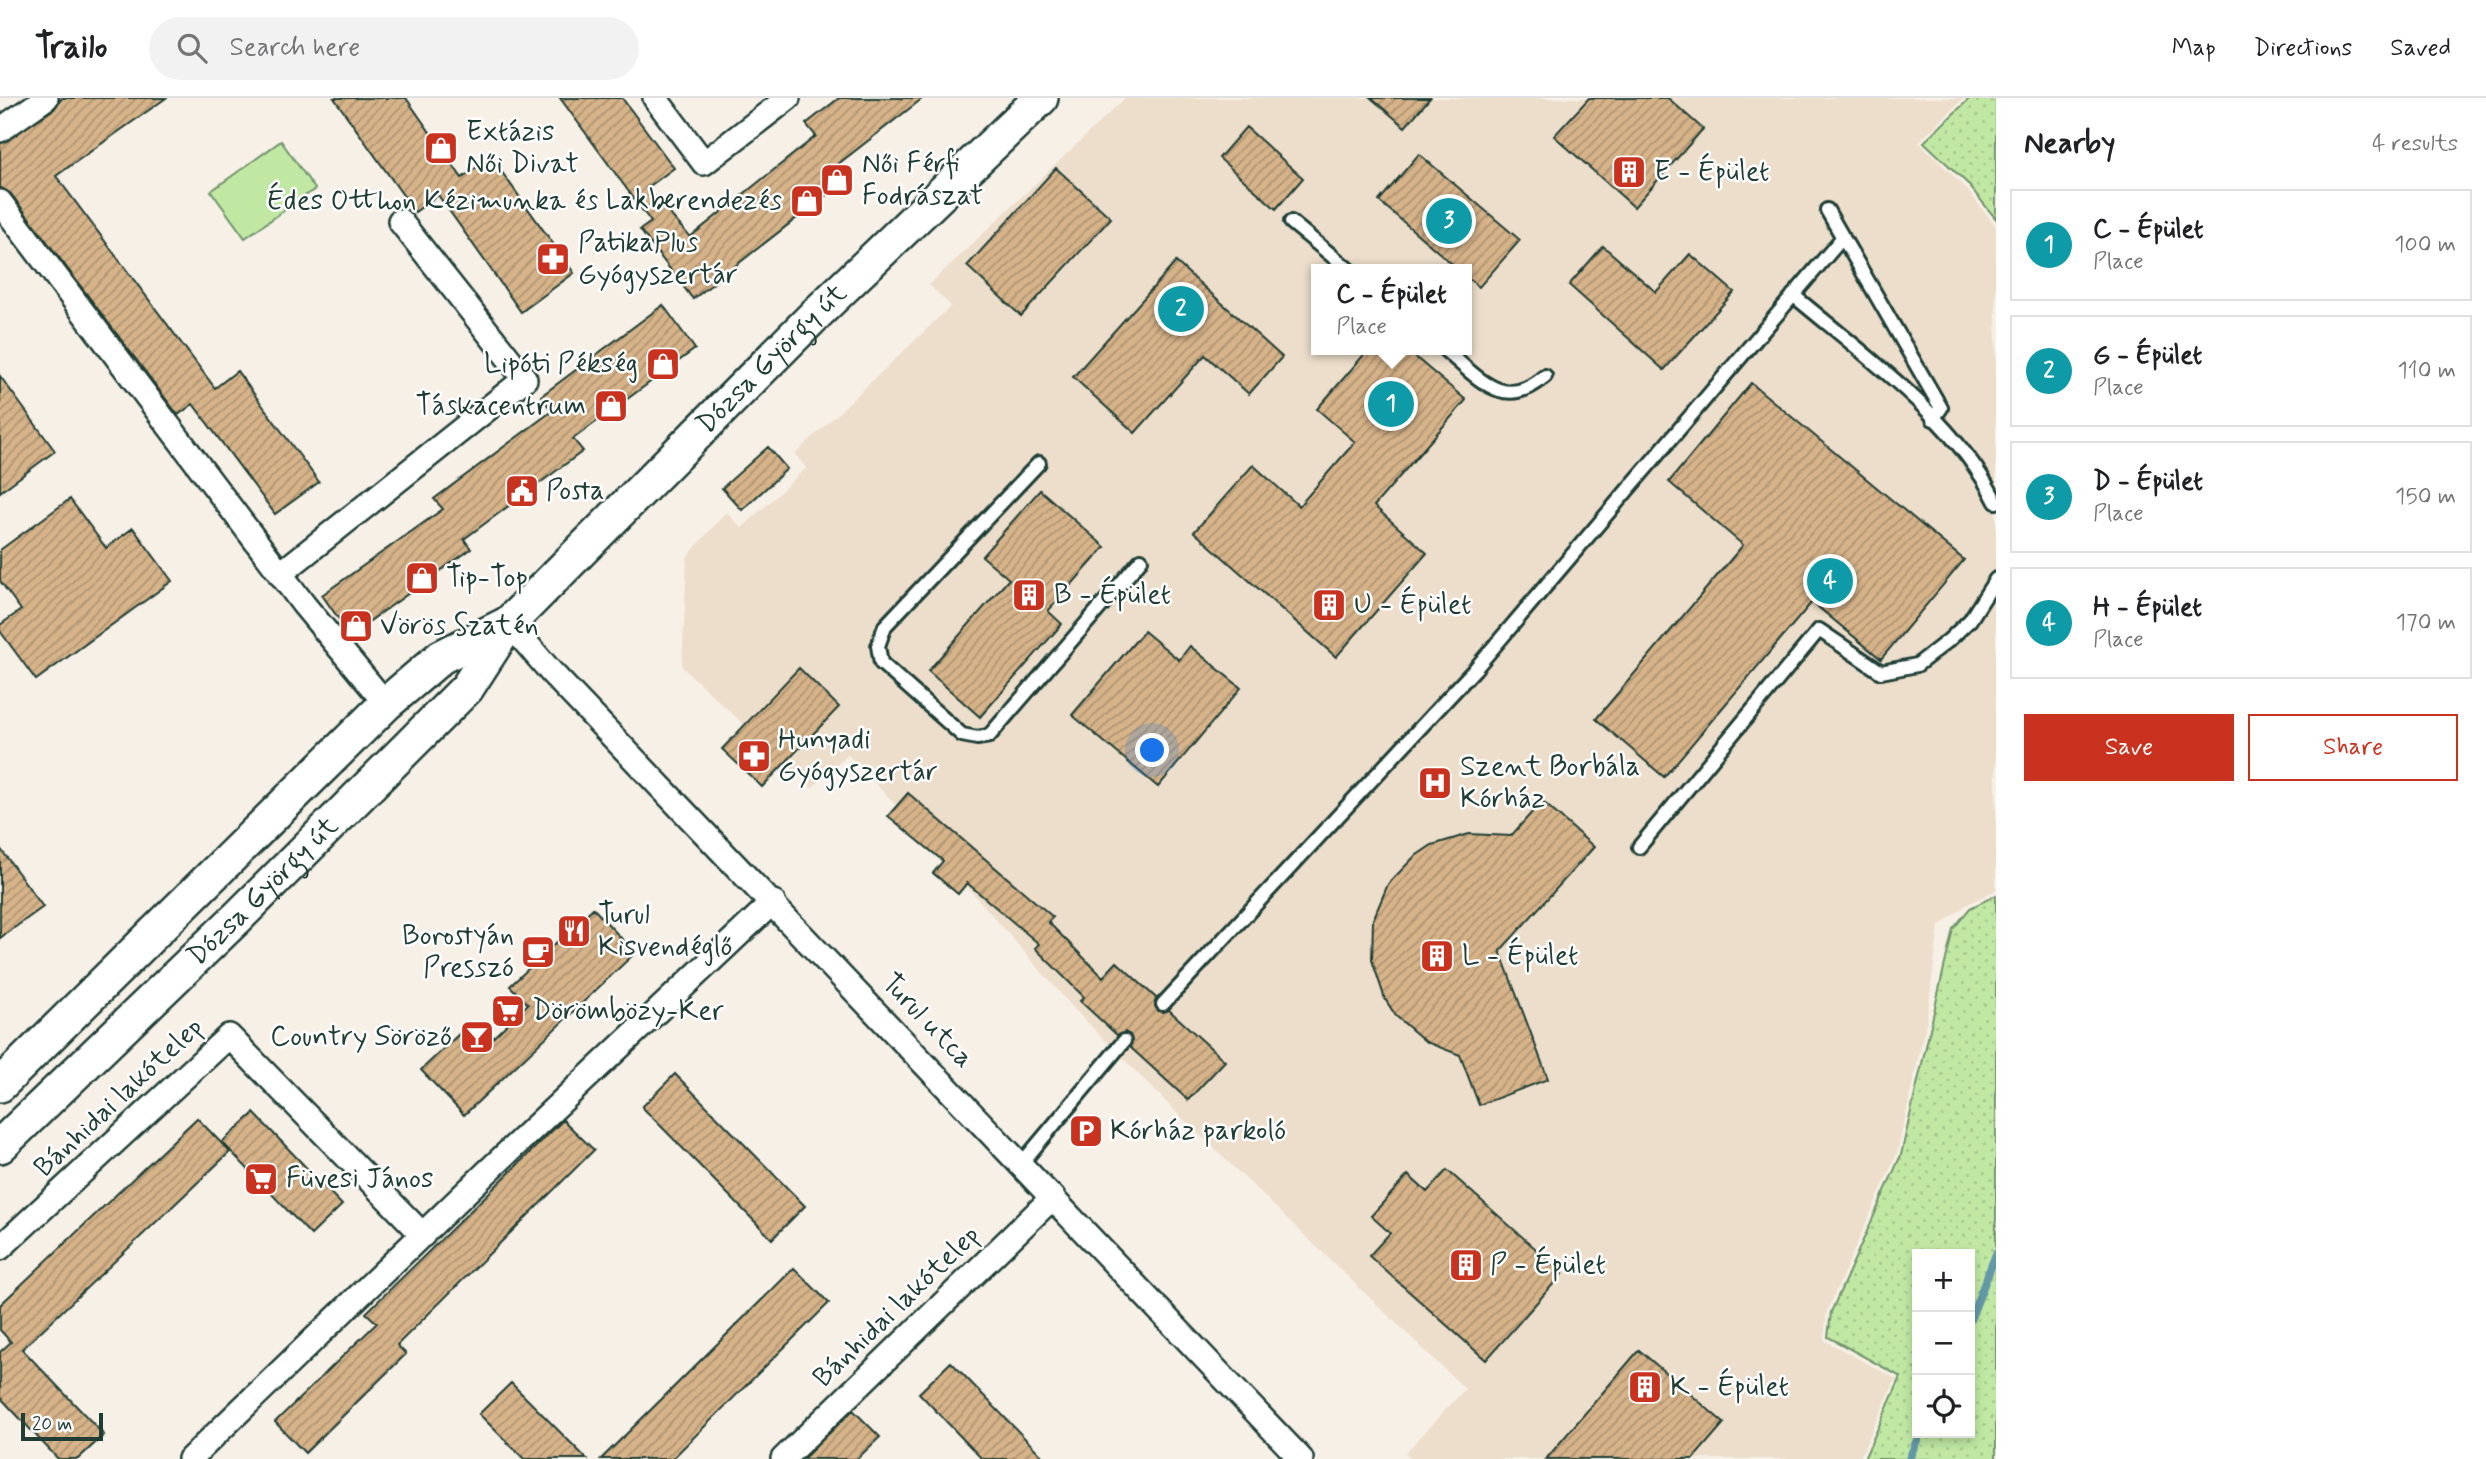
<!DOCTYPE html>
<html lang="en">
<head>
<meta charset="utf-8">
<style>
	body { margin:0; font-family:Mynerve,sans-serif; background:#f2f2f2; color:#202124 }
	.controls { position:absolute; right:21px; bottom:21px; display:grid; overflow:hidden; border-radius:0px; box-shadow:0 4px 10px #0003 }
	.controls button { width:63px; height:63px; display:grid; place-items:center; padding:0; border:0; border-bottom:2px solid #e0e0e0; background:#fff; color:#202124; font:35px sans-serif }
	.scale { position:absolute; left:21px; bottom:18px; width:82px; box-sizing:border-box; padding-left:7px; border:4px solid #1f3d34; border-top:0; font-size:19px; line-height:24px; white-space:nowrap; color:#1f3d34; -webkit-text-stroke:5px #fff; paint-order:stroke }
	.you { position:absolute; left:1153px; top:653px; width:24px; height:24px; margin:-18px; border:5px solid #fff; border-radius:50%; background:#1a73e8; box-shadow:0 0 0 10px #1a73e833 }
	.badge { display:grid; place-items:center; width:46px; height:46px; border-radius:50%; background:#c8321e; color:#fff; font-size:23px; font-weight:700 }
	.pin { position:absolute; translate:-50% -50%; border:4px solid #fff; box-shadow:0 2px 7px #0006 }
	.popup { position:absolute; left:1311px; top:166px; width:161px; height:91px; box-sizing:border-box; display:grid; place-content:center; border-radius:0px; background:#fff; filter:drop-shadow(0 2px 5px #0005); font-size:23px; white-space:nowrap; color:#757577 }
	.popup b { font-size:26px; color:#202124 }
	.popup::after { content:''; position:absolute; left:50%; top:100%; margin-left:-14px; border:14px solid transparent; border-top-color:#fff }
	.list { margin:0; padding:0; list-style:none }
	h2 { display:flex; justify-content:space-between; align-items:center; height:91px; margin:0; padding:0 28px; font-size:30px }
	h2 small { font-size:23px; font-weight:400; color:#757577 }
	.list li { display:grid; grid-template-columns:46px 1fr auto; gap:21px; align-items:center; box-sizing:border-box; height:112px; margin:0 14px 14px; padding:0 14px; border:2px solid #e0e0e0; border-radius:0px }
	.list b { display:block; font-size:26px; white-space:nowrap }
	.list p { margin:0; font-size:23px; white-space:nowrap; color:#757577 }
	.list em { font-size:23px; font-style:normal; color:#757577 }
	.actions { display:flex; gap:14px; padding:21px 28px }
	.actions a { flex:1; padding:16px 0; border:2px solid #c8321e; border-radius:0px; text-align:center; font-size:24px; color:#c8321e }
	.actions .main { background:#c8321e; color:#fff }
	.icon { flex:none; width:38px; height:38px; fill:none; stroke:currentColor; stroke-width:2; stroke-linecap:round; stroke-linejoin:round }
	.map { position:relative; flex:none; width:1996px; height:1361px; overflow:hidden }
	header { display:flex; align-items:center; gap:42px; box-sizing:border-box; height:98px; padding:0 35px; background:#fff; border-bottom:2px solid #e0e0e0 }
	header strong { font-size:33px }
	nav { display:flex; gap:38px; margin-inline-start:auto; font-size:24px }
	.search { width:490px; height:63px; background:#f2f2f2; display:flex; align-items:center; gap:18px; box-sizing:border-box; padding:0 24px; border-radius:38px; color:#757577; font-size:26px }
	main { display:flex }
	aside { flex:1; background:#fff }
	.map>svg:first-child { display:block }
</style>
</head>
<body>
<header>
<strong>Trailo</strong>
<div class="search"><svg class="icon" aria-label="search" viewBox="0 0 24 24"><circle cx="10" cy="10" r="6"/><path d="M15 15l6 6"/></svg>Search here</div>
<nav><a>Map</a><a>Directions</a><a>Saved</a></nav>
</header>
<main>
<div class="map">
<svg width="1996" height="1361" viewBox="0 0 1996 1361">
	<defs>
		<pattern id="grass-dots" width="8" height="8" patternUnits="userSpaceOnUse" patternTransform="scale(1.75)"><rect width="8" height="8" fill="#c1e8a3"/><path d="M2 2h.1M6 6h.1" fill="none" stroke="#a5c88d" stroke-width="1.8" stroke-linecap="round"/></pattern>
		<pattern id="building-hatch" width="6" height="6" patternUnits="userSpaceOnUse" patternTransform="scale(1.75)"><rect width="6" height="6" fill="#d7b389"/><path d="M-1 1l2-2M0 6l6-6M5 7l2-2" fill="none" stroke="#ae9371"/></pattern>
	</defs>
	<rect width="100%" height="100%" fill="#f7f0e7"/>
	<filter id="ink" filterUnits="userSpaceOnUse"><feTurbulence type="fractalNoise" baseFrequency=".0143" numOctaves="2"/><feDisplacementMap in="SourceGraphic" scale="14" xChannelSelector="R" yChannelSelector="G"/><feConvolveMatrix kernelMatrix="1 2 1 2 8 2 1 2 1" color-interpolation-filters="sRGB"/></filter>
	<g filter="url(#ink)">
		<path fill="#eddecb" fill-rule="evenodd" d="M1125,0H1964L1919,44L1964,88L1996,128V792L1968,806L1939,828L1927,921L1897,1056L1827,1213L1824,1242L1896,1281L1859,1361H1411L1405,1355L1465,1291L1178,1016L1074,911L894,705L848,657L812,690L682,569L687,459L726,414L742,430L806,370L795,356L951,208L929,187ZM1316,171H1466V252H1316Z"/>
		<path fill="url(#grass-dots)" stroke="#70926c" stroke-width="2" fill-rule="evenodd" d="M1970,0H1996V121L1967,85L1924,44Z
			M1996,797V1361H1864L1901,1279L1828,1239L1831,1214L1901,1057L1953,831L1970,810ZM1917,1156H1970V1335H1917Z"/>
		<path fill="#c1e8a3" stroke="#70926c" stroke-width="2" d="M281,43L315,91L245,140L211,93Z"/>
		<g fill="none" stroke-linecap="round" stroke-linejoin="round">
			<path stroke="#6498a7" stroke-width="8" d="M1970,1222L1996,1156
				M1909,1361L1920,1335"/>
		</g>
		<path fill="url(#building-hatch)" stroke="#1f3d34" stroke-width="2" d="M62,0H166L56,78L215,290L237,273L319,384L275,416L193,306L178,317L11,96L0,89V46L54,11Z
			M334,0H406L462,80L491,59L574,175L521,214L438,97L415,114Z
			M560,0H622L674,70L647,90L690,139L816,38L806,26L839,0H923L837,67L848,80L693,201L640,132L651,124Z
			M1371,0H1430L1405,29Z
			M1589,0H1668L1703,31L1634,109L1554,38Z
			M1246,29L1303,80L1276,111L1219,60Z
			M1419,56L1520,142L1479,189L1466,179V171H1458L1379,103Z
			M1056,70L1111,120L1021,218L967,168Z
			M1603,148L1656,194L1690,156L1734,194L1664,272L1569,187Z
			M1176,164L1282,259L1249,296L1205,257L1135,335L1073,279Z
			M663,207L695,251L573,341L583,353L464,441L471,451L350,537L322,497L443,411L434,401L552,313L541,298Z
			M1368,252H1407L1466,302L1374,408L1427,455L1336,559L1194,434L1253,367L1299,408L1355,344L1317,311Z
			M0,278L55,353L0,394Z
			M1751,285L1964,462L1881,561L1812,504L1664,679L1596,621L1743,447L1669,384Z
			M768,349L787,371L742,412L722,390Z
			M1040,392L1105,449L1048,513L1062,526L980,619L928,573L1009,481L982,458Z
			M70,401L106,450L133,430L172,483L36,582L0,533V527L21,512L0,483V452Z
			M1144,533L1179,562L1190,548L1241,590L1158,689L1072,617Z
			M799,570L839,609L762,689L722,651Z
			M908,695L1053,819L1048,824L1103,879L1117,864L1156,900L1155,908L1158,913L1169,912L1225,963L1188,1002L1130,949V937L1125,934L1117,937L1080,903L1084,899L1035,850L1039,846L967,785L958,796L933,775L943,763L888,718Z
			M1542,703L1594,749L1500,853L1548,981L1479,1007L1460,957L1426,944L1396,918L1385,901L1372,862L1373,822L1388,786L1414,759L1432,747L1469,736L1511,738Z
			M0,750L43,809L0,840Z
			M593,810L635,855L464,1017L421,972L460,935L478,954L528,906L510,888Z
			M675,976L805,1108L772,1141L642,1009Z
			M254,1015L342,1107L311,1137L222,1044Z
			M197,1020L230,1054L22,1251L104,1337L78,1361H58L0,1299V1254L11,1244L0,1232V1207Z
			M563,1022L594,1052L397,1247L406,1256L305,1355L275,1324L377,1225L366,1215Z
			M1447,1072L1563,1175L1486,1262L1369,1158L1390,1135L1371,1118L1408,1077L1427,1094Z
			M794,1170L829,1205L672,1361H601Z
			M1639,1252L1724,1325L1693,1361H1546Z
			M951,1264L1045,1361H982L919,1295Z
			M511,1285L587,1361H524L479,1316Z
			M853,1312L880,1339L857,1361H803Z"/>
		<g fill="none" stroke-linecap="round" stroke-linejoin="round">
			<g stroke="#1f3d34" stroke-width="18">
				<path id="lane" d="M1827,112L1941,310L1933,321
					M1291,124L1348,171
					M1793,197C1863,256 1955,321 1996,404
					M1445,252C1478,279 1504,315 1545,278
					M1039,365L885,528L878,548L881,565L962,637L977,640L989,638L1141,462
					M1639,749L1819,532L1881,574L1917,567L1949,542L1970,522L1996,481
					M1163,906L1475,571L1843,139
					M1021,1066L1124,943"/>
			</g>
			<g stroke="#1f3d34" stroke-width="28">
				<path id="street" d="M655,0L704,65L788,0
					M0,32L46,0
					M0,104L304,507L386,606
					M280,476L525,281L400,123
					M509,525L551,574L1301,1361
					M0,1150L229,938L423,1137
					M190,1361L486,1075L773,804
					M783,1361L1053,1099"/>
			</g>
			<g stroke="#1f3d34" stroke-width="38">
				<g id="secondary">
					<path d="M0,987L386,606L441,559L509,525"/>
					<path id="s1" d="M0,1048L239,818L467,590L509,525L817,215L1041,0"/>
				</g>
			</g>
			<use href="#lane" stroke="#fff" stroke-width="12"/>
			<use href="#street" stroke="#fff" stroke-width="23"/>
			<use href="#secondary" stroke="#fff" stroke-width="33"/>
		</g>
	</g>
	<defs>
		<g id="shop-square" transform="scale(1.75)"><rect x="-9" y="-9" width="18" height="18" rx="4" fill="#c8321e" stroke="#fff"/><path d="M-5-2.5h2.3a2.7 3.5 0 0 1 5.4 0H5L5.5 6h-11ZM-1.5-2.5h3a1.5 2.3 0 0 0-3 0Z" fill="#fff"/></g>
		<g id="building-square" transform="scale(1.75)"><rect x="-9" y="-9" width="18" height="18" rx="4" fill="#c8321e" stroke="#fff"/><path d="M-4-6H4V6H1V3H-1V6H-4ZM-2.5-4.3h1.7v1.8h-1.7ZM.8-4.3h1.7v1.8H.8ZM-2.5-1h1.7V.8h-1.7ZM.8-1h1.7V.8H.8Z" fill="#fff"/></g>
		<g id="pharmacy-square" transform="scale(1.75)"><rect x="-9" y="-9" width="18" height="18" rx="4" fill="#c8321e" stroke="#fff"/><path d="M-2-6h4v4h4v4h-4v4h-4v-4h-4v-4h4Z" fill="#fff"/></g>
		<g id="civic-square" transform="scale(1.75)"><rect x="-9" y="-9" width="18" height="18" rx="4" fill="#c8321e" stroke="#fff"/><path d="M-.6-6.5H3V-4.5H.6V-3L4-1V1h2V6H-6V1h2V-1L-.6-3ZM-1.2 2.5V6h2.4V2.5Z" fill="#fff"/></g>
		<g id="hospital-square" transform="scale(1.75)"><rect x="-9" y="-9" width="18" height="18" rx="4" fill="#c8321e" stroke="#fff"/><path d="M-5-5h3v3.5h4V-5h3V5h-3V1.5h-4V5h-3Z" fill="#fff"/></g>
		<g id="restaurant-square" transform="scale(1.75)"><rect x="-9" y="-9" width="18" height="18" rx="4" fill="#c8321e" stroke="#fff"/><path d="M-5-6h1v4h1v-4h1v4h1v-4h1v5L-1.5 .5V6h-2V.5L-5-1ZM5-6V6H3V1.5H1.5Q1.5-4 5-6Z" fill="#fff"/></g>
		<g id="cafe-square" transform="scale(1.75)"><rect x="-9" y="-9" width="18" height="18" rx="4" fill="#c8321e" stroke="#fff"/><path d="M-5.5-4.5H6V0H3Q3 3.5 0 3.5H-2.5Q-5.5 3.5-5.5 0ZM3-3.2v2h1.7v-2ZM-6 4.5H4V6H-6Z" fill="#fff"/></g>
		<g id="supermarket-square" transform="scale(1.75)"><rect x="-9" y="-9" width="18" height="18" rx="4" fill="#c8321e" stroke="#fff"/><path d="M-6-5.5h2.5l.6 2H6L4.5 2H-2.5L-4.4-4H-6ZM-1.5 3.2a1.3 1.3 0 1 0 .1 0ZM3 3.2a1.3 1.3 0 1 0 .1 0Z" fill="#fff"/></g>
		<g id="bar-square" transform="scale(1.75)"><rect x="-9" y="-9" width="18" height="18" rx="4" fill="#c8321e" stroke="#fff"/><path d="M-6-5H6L.8 .8V4.5H3.5V6h-7V4.5H-.8V.8Z" fill="#fff"/></g>
		<g id="parking-square" transform="scale(1.75)"><rect x="-9" y="-9" width="18" height="18" rx="4" fill="#c8321e" stroke="#fff"/><path d="M-3.5-5.5H1a3.5 3.5 0 0 1 0 7H-1V5.5H-3.5ZM-1-3.4V-.6H.8a1.4 1.4 0 0 0 0-2.8Z" fill="#fff"/></g>
	</defs>
	<g fill-rule="evenodd">
		<use href="#shop-square" x="441" y="50"/>
		<use href="#building-square" x="1629" y="74"/>
		<use href="#shop-square" x="837" y="82"/>
		<use href="#shop-square" x="807" y="103"/>
		<use href="#pharmacy-square" x="553" y="161"/>
		<use href="#shop-square" x="663" y="266"/>
		<use href="#shop-square" x="611" y="308"/>
		<use href="#civic-square" x="522" y="393"/>
		<use href="#shop-square" x="422" y="480"/>
		<use href="#building-square" x="1029" y="497"/>
		<use href="#building-square" x="1329" y="507"/>
		<use href="#shop-square" x="356" y="528"/>
		<use href="#pharmacy-square" x="754" y="658"/>
		<use href="#hospital-square" x="1435" y="685"/>
		<use href="#restaurant-square" x="574" y="833"/>
		<use href="#cafe-square" x="538" y="854"/>
		<use href="#building-square" x="1437" y="858"/>
		<use href="#supermarket-square" x="508" y="913"/>
		<use href="#bar-square" x="477" y="939"/>
		<use href="#parking-square" x="1086" y="1033"/>
		<use href="#supermarket-square" x="261" y="1081"/>
		<use href="#building-square" x="1466" y="1167"/>
		<use href="#building-square" x="1645" y="1289"/>
	</g>
	<g text-anchor="middle" dominant-baseline="central" stroke-width="5" stroke-linejoin="round" paint-order="stroke">
		<g font-size="28" fill="#1f3d34" stroke="#fff" text-anchor="start">
			<text x="466" y="34">Extázis<tspan x="466" dy="32">Női Divat</tspan></text>
			<text x="862" y="66">Női Férfi<tspan x="862" dy="32">Fodrászat</tspan></text>
			<text x="1654" y="74">E - Épület</text>
			<text x="782" y="103" text-anchor="end">Édes Otthon Kézimunka és Lakberendezés</text>
			<text x="578" y="145">PatikaPlus<tspan x="578" dy="32">Gyógyszertár</tspan></text>
			<text x="638" y="266" text-anchor="end">Lipóti Pékség</text>
			<text x="586" y="308" text-anchor="end">Táskacentrum</text>
			<text x="546" y="393">Posta</text>
			<text x="446" y="480">Tip-Top</text>
			<text x="1054" y="497">B - Épület</text>
			<text x="1354" y="507">U - Épület</text>
			<text x="380" y="528">Vörös Szatén</text>
			<text x="778" y="642">Hunyadi<tspan x="778" dy="32">Gyógyszertár</tspan></text>
			<text x="1460" y="669">Szent Borbála<tspan x="1460" dy="32">Kórház</tspan></text>
			<text x="598" y="817">Turul<tspan x="598" dy="32">Kisvendéglő</tspan></text>
			<text x="514" y="838" text-anchor="end">Borostyán<tspan x="514" dy="32">Presszó</tspan></text>
			<text x="1462" y="858">L - Épület</text>
			<text x="532" y="913">Dörömbözy-Ker</text>
			<text x="452" y="939" text-anchor="end">Country Söröző</text>
			<text x="1110" y="1033">Kórház parkoló</text>
			<text x="286" y="1081">Füvesi János</text>
			<text x="1490" y="1167">P - Épület</text>
			<text x="1670" y="1289">K - Épület</text>
		</g>
		<g font-size="28" fill="#1f3d34" stroke="#fff">
			<text stroke="none"><textPath href="#s1" startOffset="1104">Dózsa György út</textPath></text>
			<text stroke="none"><textPath href="#s1" startOffset="366">Dózsa György út</textPath></text>
			<text transform="translate(927 923) rotate(46)">Turul utca</text>
			<text transform="translate(119 1000) rotate(-43)">Bánhidai lakótelep</text>
			<text transform="translate(897 1209) rotate(-44)">Bánhidai lakótelep</text>
		</g>
	</g>
</svg>
<div class="controls">
<button>+</button>
<button>−</button>
<button><svg class="icon" aria-label="locate" viewBox="0 0 24 24"><circle cx="12" cy="12" r="6"/><path d="M12 2v4M12 18v4M2 12h4M18 12h4"/></svg></button>
</div>
<div class="scale">20 m</div>
<div class="you"></div>
<div class="pin badge" style="left:1391px;top:306px;background:#0f9aa8">1</div>
<div class="popup"><b>C - Épület</b>Place</div>
<div class="pin badge" style="left:1181px;top:211px;background:#0f9aa8">2</div>
<div class="pin badge" style="left:1449px;top:123px;background:#0f9aa8">3</div>
<div class="pin badge" style="left:1830px;top:483px;background:#0f9aa8">4</div>
</div>
<aside>
<h2>Nearby<small>4 results</small></h2>
<ul class="list">
<li><span class="badge" style="background:#0f9aa8">1</span><div><b>C - Épület</b><p>Place</p></div><em>100 m</em></li>
<li><span class="badge" style="background:#0f9aa8">2</span><div><b>G - Épület</b><p>Place</p></div><em>110 m</em></li>
<li><span class="badge" style="background:#0f9aa8">3</span><div><b>D - Épület</b><p>Place</p></div><em>150 m</em></li>
<li><span class="badge" style="background:#0f9aa8">4</span><div><b>H - Épület</b><p>Place</p></div><em>170 m</em></li>
</ul>
<div class="actions"><a class="main">Save</a><a>Share</a></div>
</aside>
</main>
</body>
</html>
